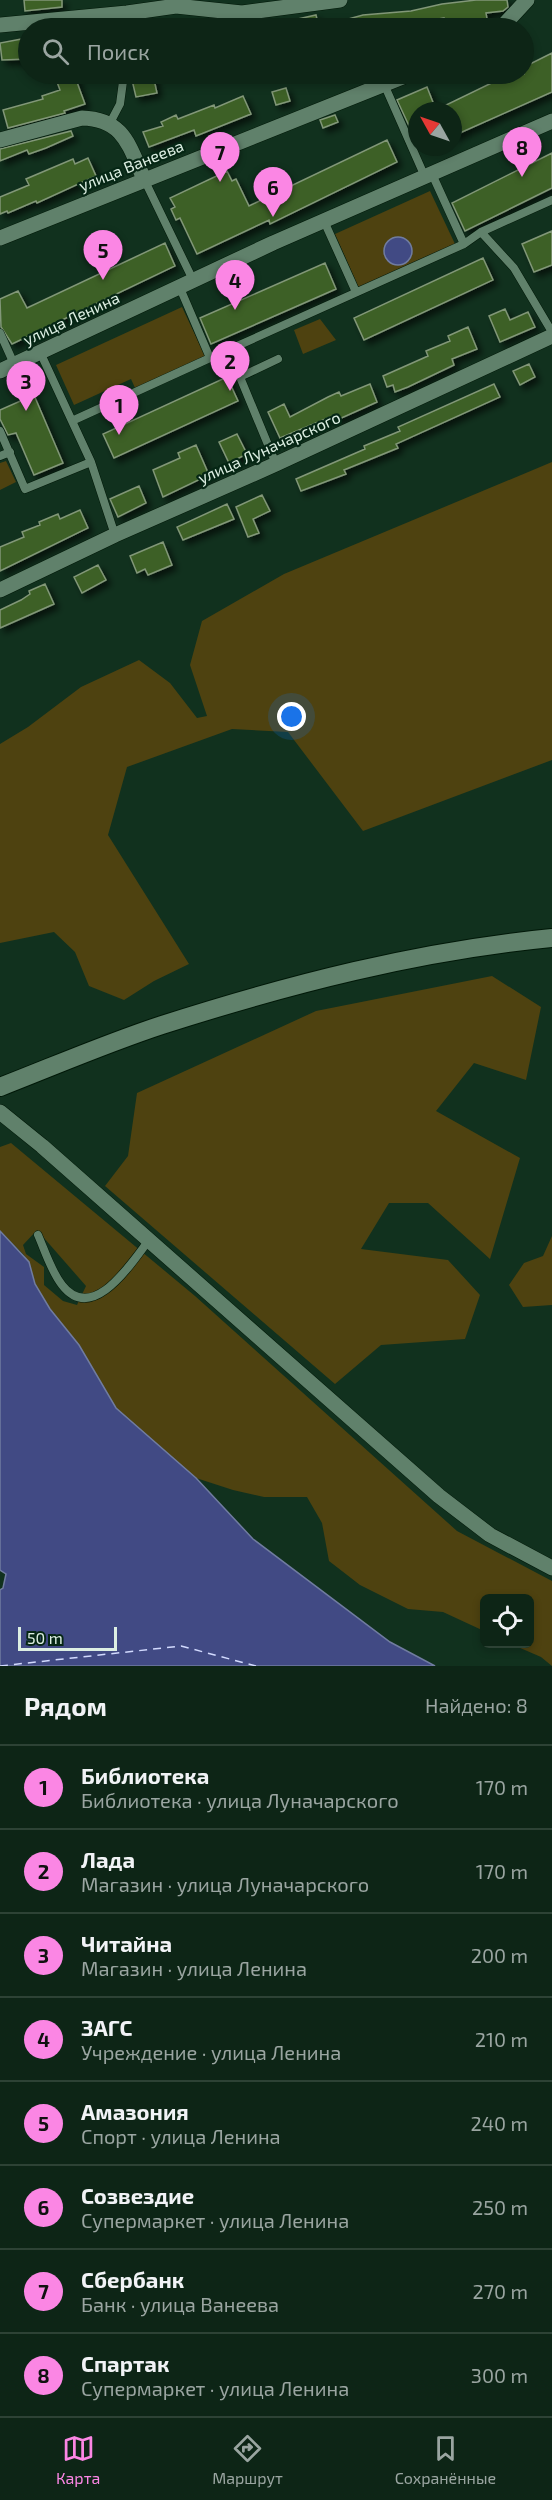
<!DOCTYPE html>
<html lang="ru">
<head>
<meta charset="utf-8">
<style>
	body { margin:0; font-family:"Exo 2",sans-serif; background:#1b3123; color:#f1f3f6 }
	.controls { position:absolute; right:18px; bottom:18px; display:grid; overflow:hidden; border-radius:9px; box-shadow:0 3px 9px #0003 }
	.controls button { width:54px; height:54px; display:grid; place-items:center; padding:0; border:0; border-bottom:2px solid #2d4235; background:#0d2516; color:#f1f3f6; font:30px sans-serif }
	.compass { position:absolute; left:408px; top:102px; width:54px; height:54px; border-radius:50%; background:#0d2516; box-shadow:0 3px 9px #0003; rotate:310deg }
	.scale { position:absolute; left:18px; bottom:15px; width:99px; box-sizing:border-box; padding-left:6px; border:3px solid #ddefe3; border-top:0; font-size:16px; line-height:21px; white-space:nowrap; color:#ddefe3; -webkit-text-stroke:4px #062715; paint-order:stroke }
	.you { position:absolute; left:292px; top:717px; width:21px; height:21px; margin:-15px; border:4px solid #fff; border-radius:50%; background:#1a73e8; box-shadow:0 0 0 9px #1a73e833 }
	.badge { display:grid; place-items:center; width:39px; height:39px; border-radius:50%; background:#fb86e4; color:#111; font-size:20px; font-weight:700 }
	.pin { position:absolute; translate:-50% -50px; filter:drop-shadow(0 2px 3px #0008) }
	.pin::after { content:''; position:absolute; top:32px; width:21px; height:18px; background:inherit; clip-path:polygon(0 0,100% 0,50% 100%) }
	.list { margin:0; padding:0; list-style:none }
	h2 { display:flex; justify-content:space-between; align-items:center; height:78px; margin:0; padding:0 24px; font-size:26px }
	h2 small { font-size:20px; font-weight:400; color:#9aa5a1 }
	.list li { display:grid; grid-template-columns:39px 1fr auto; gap:18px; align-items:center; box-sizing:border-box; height:84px; padding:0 24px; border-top:2px solid #2d4235 }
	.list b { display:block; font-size:22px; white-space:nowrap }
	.list p { margin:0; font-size:20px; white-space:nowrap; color:#9aa5a1 }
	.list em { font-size:20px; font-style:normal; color:#9aa5a1 }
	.icon { flex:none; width:33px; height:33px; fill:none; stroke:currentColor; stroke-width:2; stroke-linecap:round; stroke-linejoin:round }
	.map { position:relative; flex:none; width:552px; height:1666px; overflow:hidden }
	.search { position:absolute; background:#0d2516; box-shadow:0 3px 9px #0003; left:18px; right:18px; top:18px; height:66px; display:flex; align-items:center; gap:15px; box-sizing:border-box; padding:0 21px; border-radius:33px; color:#9aa5a1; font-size:22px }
	.sheet { height:750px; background:#0d2516 }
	nav { display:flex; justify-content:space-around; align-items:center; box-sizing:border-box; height:84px; border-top:2px solid #2d4235; background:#0d2516; font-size:16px; color:#9aa5a1 }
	nav a { display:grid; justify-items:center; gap:3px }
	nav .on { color:#fb86e4 }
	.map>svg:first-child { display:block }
</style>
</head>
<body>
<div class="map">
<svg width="552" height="1666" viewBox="0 0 552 1666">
	<defs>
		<filter id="shadow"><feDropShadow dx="4.5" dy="4.5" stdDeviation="3" flood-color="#0009"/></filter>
	</defs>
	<rect width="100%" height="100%" fill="#11311e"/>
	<path fill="#4e4210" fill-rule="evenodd" d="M430,191L455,244L359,288L335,234Z
		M182,307L205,356L135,388L131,379L74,405L56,365Z
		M320,319L336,340L303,354L294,330Z
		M6,461L16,482L0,490V463Z
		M552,462V760L363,831L288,732L232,729L127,767L108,835L189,964L154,981L124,1000L89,986L75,952L54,932L0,943V744L28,727L81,687L139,660L170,683L197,718L207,716L190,665L202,621L284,574Z
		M492,976L541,1007L526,1080L474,1063L436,1111L520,1158L490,1259L428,1203H389L361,1249L448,1260L480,1295L465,1339L381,1345L335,1384L105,1186L128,1156L137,1093L316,1011Z
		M11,1143L195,1296L457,1531L552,1581V1666L541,1657L511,1644H530V1598H484V1631L443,1612L408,1609L360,1585L329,1561L322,1523L307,1497H264L233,1490L196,1478L153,1442L116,1408L79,1345L50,1309L35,1284L24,1255L0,1231V1147ZM37,1230L86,1286L77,1305L63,1301L44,1285V1267L26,1254L23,1245Z
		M552,1236V1305L523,1307L509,1285L524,1263L543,1256Z"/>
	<path fill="#414a84" stroke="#707ca0" stroke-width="1.5" d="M384 251a14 14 0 1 1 28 0a14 14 0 1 1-28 0Z
		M0,1231L29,1262L35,1284L50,1309L79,1345L116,1408L196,1478L253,1539L390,1642L435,1666H0V1590L3,1588L6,1574L0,1570Z"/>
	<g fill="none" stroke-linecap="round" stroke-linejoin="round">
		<path stroke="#d2dafe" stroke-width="1.5" stroke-dasharray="8 6" stroke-linecap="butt" d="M0,1666L181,1646L256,1666"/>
	</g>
	<path fill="#3c6026" stroke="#829778" stroke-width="1.5" filter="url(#shadow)" d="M24,0H62V7L25,11Z
		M476,0H507L508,7L503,11L486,13L487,19L445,27L444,18L391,28H326V25L363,15L411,11L442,4Z
		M316,15L319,28H275V24Z
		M27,38L28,59L2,60L0,43Z
		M552,53V92L453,136V111H417V143L397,100L427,87L436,110L510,74H524V67Z
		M54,74H74L85,104L64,111L65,113L8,128L3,110L43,99L42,96L60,90Z
		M153,75L157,93L136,97L132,80Z
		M286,88L290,101L276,105L272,92Z
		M243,96L251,114L196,136L194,130L149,147L143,132L163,126L161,122L176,115L178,119L214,105L215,108Z
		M335,115L338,122L323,128L320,120Z
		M71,131L73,136L46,148L29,154L27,150L0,161V149Z
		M387,140L397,162L270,224L269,220L197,254L180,218L176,220L171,209L175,207L170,198L227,171L232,181L236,179L249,206Z
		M552,153V188L465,231L452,203Z
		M88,158L96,176L37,203L36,201L8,213L7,211L0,214V197L29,185L26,179L73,159L75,164Z
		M552,231V265L534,272L522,244Z
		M165,243L175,266L12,344L1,327L0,299L18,291L27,308Z
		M483,258L493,280L364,340L354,318Z
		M325,263L336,289L211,344L200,318Z
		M505,309L510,320L528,312L535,327L500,342L489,316Z
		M468,327L477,349L452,359L454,365L408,387L395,392L393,385L387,387L383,376L428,356L426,351L450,341L448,336Z
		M529,364L535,377L520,385L513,371Z
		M227,377L238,401L114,458L103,434Z
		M370,384L377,402L337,420L335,415L280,438L268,412L284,404L290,417L328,397L339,392L341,396Z
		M494,384L500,397L396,444L398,448L344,470L346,474L301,491L296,479L365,449L364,446L400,431L398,427Z
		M34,395L63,463L34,475L16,433L8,435L0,419V410Z
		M237,434L247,454L229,463L219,442Z
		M196,445L209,475L163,497L153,470L180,458L178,453Z
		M139,486L146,503L118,517L110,499Z
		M262,495L270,511L253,519L259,533L248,537L236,507Z
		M227,504L234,519L183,540L177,527Z
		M80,510L88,528L0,571V547L24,537L22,532L40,525L39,522L58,514L60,519Z
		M163,542L172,565L148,575L145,569L137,573L130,556Z
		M98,565L106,580L82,593L74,577Z
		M45,584L54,604L0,628V610L21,600L30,594L29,591Z"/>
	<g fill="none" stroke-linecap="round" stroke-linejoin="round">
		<g stroke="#001808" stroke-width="9">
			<path id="lane" d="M384,84L425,177
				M110,123L120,104L124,74
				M432,174L464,244L481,232L552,200
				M144,179L193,280
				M324,221L356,292
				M481,232L514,268L552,332
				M180,288L210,358L226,351L240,377
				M0,333L14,364
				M226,351L464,244
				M40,352L91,462L115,535
				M74,420L210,358
				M0,431L25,489L91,462
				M0,456L10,452
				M276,464L240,377L278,359
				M38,1235C45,1251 51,1271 62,1285C93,1325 132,1262 149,1240"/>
		</g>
		<g stroke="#001808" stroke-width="16">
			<path id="street" d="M0,25L127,13L176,6L242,13L340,0
				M501,28L527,0
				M0,140L82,118C124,119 129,146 144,179
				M0,238L410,74
				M0,371L273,243L552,121
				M0,590L115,535L276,464L552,336
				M0,1112L42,1146L439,1496L490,1535L552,1568"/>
		</g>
		<g stroke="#001808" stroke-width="20">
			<path id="secondary" d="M0,1087C54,1066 107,1043 162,1025C290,984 418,951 552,938"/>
		</g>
		<use href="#lane" stroke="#60816b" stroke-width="8"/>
		<use href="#street" stroke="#60816b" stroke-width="15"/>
		<use href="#secondary" stroke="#60816b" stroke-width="18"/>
	</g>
	<g text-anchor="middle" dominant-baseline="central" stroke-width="4.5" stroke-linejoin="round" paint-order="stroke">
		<g font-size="16" fill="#ddefe3" stroke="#062715">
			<text transform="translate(131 165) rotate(-22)">улица Ванеева</text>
			<text transform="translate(71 318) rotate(-25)">улица Ленина</text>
			<text transform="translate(269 447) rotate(-24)">улица Луначарского</text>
		</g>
	</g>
</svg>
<div class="controls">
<button><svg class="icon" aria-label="locate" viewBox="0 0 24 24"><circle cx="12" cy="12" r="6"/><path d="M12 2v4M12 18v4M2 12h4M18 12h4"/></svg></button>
</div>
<svg class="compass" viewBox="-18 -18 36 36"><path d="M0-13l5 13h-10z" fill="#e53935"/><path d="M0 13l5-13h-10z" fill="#9aa5a1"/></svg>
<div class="scale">50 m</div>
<div class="you"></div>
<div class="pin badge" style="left:119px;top:435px">1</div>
<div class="pin badge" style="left:230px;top:391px">2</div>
<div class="pin badge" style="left:26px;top:411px">3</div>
<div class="pin badge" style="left:235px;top:310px">4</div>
<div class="pin badge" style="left:103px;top:280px">5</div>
<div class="pin badge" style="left:273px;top:217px">6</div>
<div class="pin badge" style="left:220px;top:182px">7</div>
<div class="pin badge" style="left:522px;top:177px">8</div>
<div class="search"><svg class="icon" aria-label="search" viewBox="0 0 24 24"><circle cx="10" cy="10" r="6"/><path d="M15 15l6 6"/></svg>Поиск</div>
</div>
<section class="sheet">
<h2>Рядом<small>Найдено: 8</small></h2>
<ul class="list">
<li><span class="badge">1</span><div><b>Библиотека</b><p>Библиотека · улица Луначарского</p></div><em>170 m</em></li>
<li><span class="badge">2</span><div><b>Лада</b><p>Магазин · улица Луначарского</p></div><em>170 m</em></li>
<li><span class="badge">3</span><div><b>Читайна</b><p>Магазин · улица Ленина</p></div><em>200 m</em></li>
<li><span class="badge">4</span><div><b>ЗАГС</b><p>Учреждение · улица Ленина</p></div><em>210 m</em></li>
<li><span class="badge">5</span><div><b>Амазония</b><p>Спорт · улица Ленина</p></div><em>240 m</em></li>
<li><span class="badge">6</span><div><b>Созвездие</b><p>Супермаркет · улица Ленина</p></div><em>250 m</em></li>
<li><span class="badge">7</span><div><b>Сбербанк</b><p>Банк · улица Ванеева</p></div><em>270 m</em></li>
<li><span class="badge">8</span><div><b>Спартак</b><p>Супермаркет · улица Ленина</p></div><em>300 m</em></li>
</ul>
</section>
<nav>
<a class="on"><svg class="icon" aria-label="map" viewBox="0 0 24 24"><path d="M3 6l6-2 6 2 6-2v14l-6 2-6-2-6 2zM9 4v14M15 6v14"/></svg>Карта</a>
<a><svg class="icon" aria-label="directions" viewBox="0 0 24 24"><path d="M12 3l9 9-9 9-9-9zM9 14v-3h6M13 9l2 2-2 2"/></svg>Маршрут</a>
<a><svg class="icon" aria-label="saved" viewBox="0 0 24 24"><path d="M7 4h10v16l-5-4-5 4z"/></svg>Сохранённые</a>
</nav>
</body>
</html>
